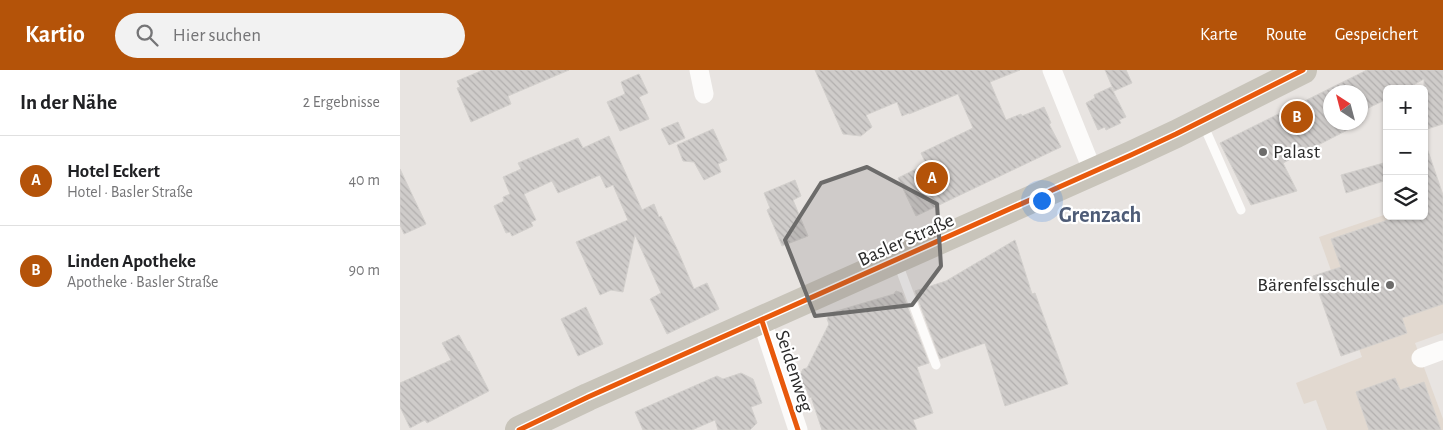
<!DOCTYPE html>
<html lang="de">
<head>
<meta charset="utf-8">
<style>
	body { margin:0; font-family:"Alegreya Sans",sans-serif; background:#f2f2f2; color:#202124 }
	.controls { position:absolute; right:15px; top:15px; display:grid; overflow:hidden; border-radius:8px; box-shadow:0 1px 4px #0004 }
	.controls button { width:45px; height:45px; display:grid; place-items:center; padding:0; border:0; border-bottom:1px solid #e0e0e0; background:#fff; color:#202124; font:25px sans-serif }
	.compass { position:absolute; left:923px; top:15px; width:45px; height:45px; border-radius:50%; background:#fff; box-shadow:0 1px 4px #0004; rotate:324deg }
	.you { position:absolute; left:641px; top:130px; width:18px; height:18px; margin:-12px; border:4px solid #fff; border-radius:50%; background:#1a73e8; box-shadow:0 0 0 8px #1a73e833 }
	.badge { display:grid; place-items:center; width:32px; height:32px; border-radius:50%; background:#b45309; color:#fff; font-size:16px; font-weight:700 }
	.pin { position:absolute; translate:-50% -50%; border:2px solid #fff; box-shadow:0 1px 5px #0006 }
	.list { margin:0; padding:0; list-style:none }
	h2 { display:flex; justify-content:space-between; align-items:center; height:65px; margin:0; padding:0 20px; font-size:21px }
	h2 small { font-size:16px; font-weight:400; color:#757577 }
	.list li { display:grid; grid-template-columns:32px 1fr auto; gap:15px; align-items:center; box-sizing:border-box; height:90px; padding:0 20px; border-top:1px solid #e0e0e0 }
	.list b { display:block; font-size:19px; white-space:nowrap }
	.list p { margin:0; font-size:16px; white-space:nowrap; color:#757577 }
	.list em { font-size:16px; font-style:normal; color:#757577 }
	.icon { flex:none; width:28px; height:28px; fill:none; stroke:currentColor; stroke-width:2; stroke-linecap:round; stroke-linejoin:round }
	.map { position:relative; flex:none; width:1043px; height:360px; overflow:hidden }
	header { display:flex; align-items:center; gap:30px; box-sizing:border-box; height:70px; padding:0 25px; background:#b45309; color:#fff }
	header strong { font-size:24px }
	nav { display:flex; gap:28px; margin-inline-start:auto; font-size:18px }
	.search { width:350px; height:45px; background:#f2f2f2; display:flex; align-items:center; gap:12px; box-sizing:border-box; padding:0 18px; border-radius:28px; color:#757577; font-size:19px }
	main { display:flex }
	aside { flex:1; background:#fff }
	.map>svg:first-child { display:block }
</style>
</head>
<body>
<header>
<strong>Kartio</strong>
<div class="search"><svg class="icon" aria-label="search" viewBox="0 0 24 24"><circle cx="10" cy="10" r="6"/><path d="M15 15l6 6"/></svg>Hier suchen</div>
<nav><a>Karte</a><a>Route</a><a>Gespeichert</a></nav>
</header>
<main>
<aside>
<h2>In der Nähe<small>2 Ergebnisse</small></h2>
<ul class="list">
<li><span class="badge">A</span><div><b>Hotel Eckert</b><p>Hotel · Basler Straße</p></div><em>40 m</em></li>
<li><span class="badge">B</span><div><b>Linden Apotheke</b><p>Apotheke · Basler Straße</p></div><em>90 m</em></li>
</ul>
</aside>
<div class="map">
<svg width="1043" height="360" viewBox="0 0 1043 360">
	<defs>
		<pattern id="building-back-hatch" width="6" height="6" patternUnits="userSpaceOnUse" patternTransform="scale(1.25)"><rect width="6" height="6" fill="#cfccca"/><path d="M-1 5l2 2M0 0l6 6M5-1l2 2" fill="none" stroke="#b2afae"/></pattern>
	</defs>
	<rect width="100%" height="100%" fill="#e8e4e1"/>
	<path fill="#e2d9d0" d="M1043,125V263L1015,273L1043,349V360H927L916,330L904,334L896,313L962,287L919,167L987,144V146H1024Z"/>
	<path fill="url(#building-back-hatch)" stroke="#d3d0cd" d="M83,0H169L108,26L111,34L71,52L57,18L60,17L57,11Z
		M415,0H620L590,12L606,50L621,44L622,46L644,37L651,53L649,54L661,77L516,146L498,108L526,94L521,83L573,58L558,24L509,44V43L502,46L497,32L466,45L472,57L461,66L443,64Z
		M705,0H726L732,13L714,21Z
		M967,0H1043V54L1024,60V9L1006,19H987V29L960,42V22H930V52H963L883,93L897,121L851,135L820,73Z
		M239,4L248,23L239,27L249,49L220,61L207,32L225,24L221,12Z
		M711,17L726,47L719,50L721,53L706,60L705,57L698,60L686,33L695,28L694,25Z
		M278,52L285,68L269,75L261,59Z
		M313,59L327,90L318,94L321,102L304,110L294,92L283,91L277,75Z
		M209,66L242,140L254,134L259,147L261,146L278,181L294,219L307,213L319,239L267,264L250,229L261,223L235,165L223,222L211,220L200,225L176,172L228,150L213,115L206,118L200,105L158,123L152,111L124,124L136,150L131,152L133,156L112,166L110,162L106,163L94,136L104,131L103,127L110,124L103,107L121,99L118,93L178,68L183,78Z
		M1027,78L1043,125V234L1002,248L1007,263L941,286L913,206L941,197L931,169L1000,146H1024V79Z
		M987,92V110L946,123L941,105Z
		M0,99L26,154L4,164L0,155Z
		M395,110L401,126L393,130L408,166L382,176L367,140L370,138L364,123Z
		M615,170L632,224L635,223L668,314L605,336L585,273L540,289L515,221L546,211Z
		M496,221L502,223L529,293L517,297L533,343L513,350L517,360H422L411,327L410,328L405,316L403,317L399,307L403,299L407,298L429,254L427,249L430,243L494,224Z
		M186,237L203,274L178,286L161,249Z
		M59,265L68,282L69,281L89,321L27,353L25,350L10,358L0,337V313L51,290L42,273Z
		M341,303L353,309L362,333L351,337L357,353L350,360H318L315,350L292,360H243L235,342L317,306L323,309Z
		M995,308L1000,320L1024,312L1041,360H969L956,322Z"/>
	<g fill="none" stroke-linecap="round" stroke-linejoin="round">
		<path stroke="#fcfbfa" stroke-width="9" d="M803,54L841,140
			M497,191L536,295"/>
		<path stroke="#fcfbfa" stroke-width="19" d="M299,0L304,24
			M652,0L693,102
			M362,251L398,360
			M1021,288L1043,280"/>
		<path stroke="#c8c4ba" stroke-width="28" d="M119,360L188,327L731,85L776,64L903,0"/>
		<g stroke="#fff" stroke-width="8">
			<path id="cycleway" d="M362,251L398,360
				M119,360L188,327L731,85L776,64L903,0"/>
		</g>
		<use href="#cycleway" stroke="#e8590c" stroke-width="5"/>
	</g>
	<path fill="#6c6b6a" fill-opacity="0.2" stroke="#6c6b6a" stroke-width="4" stroke-linejoin="round" d="M467,97L537,134L541,196L512,235L415,246L385,170L421,113Z"/>
	<g fill="#6c6b6a" stroke="#fff" stroke-width="2">
		<circle cx="863" cy="82" r="5"/>
		<circle cx="990" cy="215" r="5"/>
	</g>
	<g text-anchor="middle" dominant-baseline="central" stroke-width="4.5" stroke-linejoin="round" paint-order="stroke">
		<g font-size="20" fill="#2a2a2a" stroke="#fff" text-anchor="start">
			<text x="873" y="82">Palast</text>
			<text x="980" y="215" text-anchor="end">Bärenfelsschule</text>
		</g>
		<g font-size="20" fill="#2a2a2a" stroke="#fff">
			<text transform="translate(506 170) rotate(-24)">Basler Straße</text>
			<text transform="translate(394 301) rotate(72)">Seidenweg</text>
		</g>
		<g font-size="22" font-weight="bold" fill="#4e5c77" stroke="#fff">
			<text x="700" y="145">Grenzach</text>
		</g>
	</g>
</svg>
<div class="controls">
<button>+</button>
<button>−</button>
<button><svg class="icon" aria-label="layers" viewBox="0 0 24 24"><path d="M12 4l9 5-9 5-9-5zM3 14l9 5 9-5"/></svg></button>
</div>
<svg class="compass" viewBox="-18 -18 36 36"><path d="M0-13l5 13h-10z" fill="#e53935"/><path d="M0 13l5-13h-10z" fill="#757577"/></svg>
<div class="you"></div>
<div class="pin badge" style="left:532px;top:108px">A</div>
<div class="pin badge" style="left:897px;top:47px">B</div>
</div>
</main>
</body>
</html>
